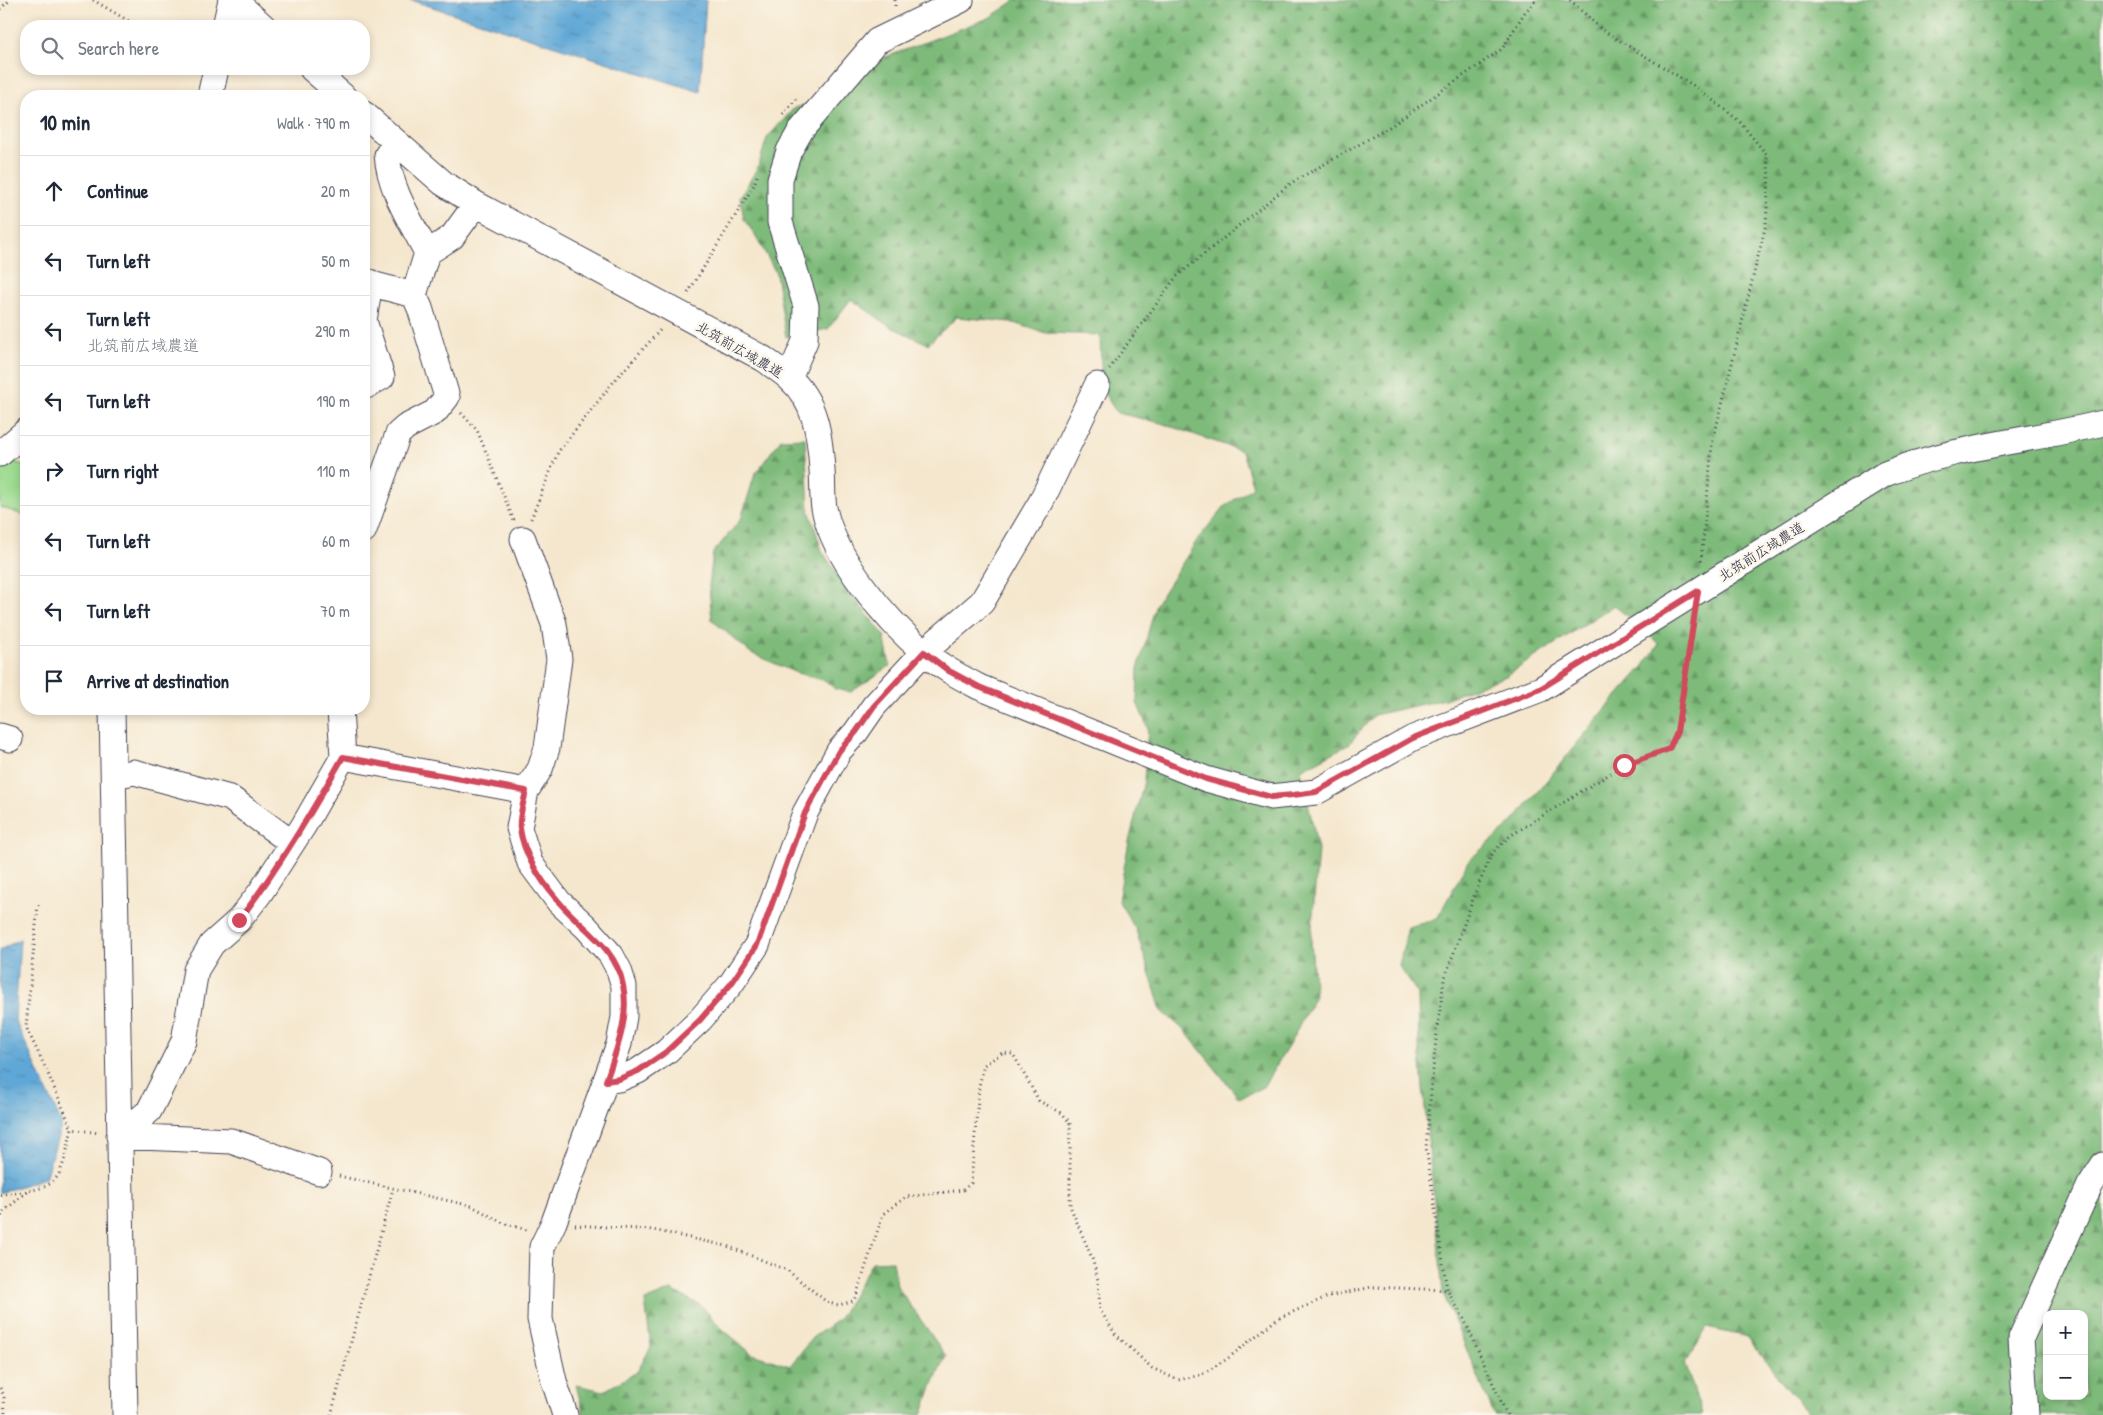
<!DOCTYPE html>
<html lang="en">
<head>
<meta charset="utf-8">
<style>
	body { margin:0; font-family:"Patrick Hand","Klee One",sans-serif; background:#f6f6f7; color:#1f2937 }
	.controls { position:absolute; right:15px; bottom:15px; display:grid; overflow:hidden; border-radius:10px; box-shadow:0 2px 8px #0003 }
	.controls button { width:45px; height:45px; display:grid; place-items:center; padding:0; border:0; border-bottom:1px solid #e0e1e3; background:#fff; color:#1f2937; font:25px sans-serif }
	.stop { position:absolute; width:15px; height:15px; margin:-11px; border:4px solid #d1495b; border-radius:50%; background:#fff }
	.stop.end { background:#d1495b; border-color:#fff; box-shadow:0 1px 5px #0008 }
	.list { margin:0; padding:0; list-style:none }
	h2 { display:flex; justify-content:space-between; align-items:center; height:65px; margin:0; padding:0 20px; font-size:21px }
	h2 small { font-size:16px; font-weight:400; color:#747a83 }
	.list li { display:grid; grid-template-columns:32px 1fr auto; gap:15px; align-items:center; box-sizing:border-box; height:70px; padding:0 20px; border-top:1px solid #e0e1e3 }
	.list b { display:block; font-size:19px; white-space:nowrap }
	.list p { margin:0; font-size:16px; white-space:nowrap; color:#747a83 }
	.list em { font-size:16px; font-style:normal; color:#747a83 }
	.icon { flex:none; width:28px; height:28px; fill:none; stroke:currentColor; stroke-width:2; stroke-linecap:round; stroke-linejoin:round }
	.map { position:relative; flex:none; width:2103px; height:1415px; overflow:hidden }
	.search { position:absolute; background:#fff; box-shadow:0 2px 8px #0003; left:20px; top:20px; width:350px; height:55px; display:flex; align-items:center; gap:12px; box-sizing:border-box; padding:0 18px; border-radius:20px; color:#747a83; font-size:19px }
	.panel { position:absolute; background:#fff; box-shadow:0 2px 8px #0003; left:20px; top:90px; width:350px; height:625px; border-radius:20px }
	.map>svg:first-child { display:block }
</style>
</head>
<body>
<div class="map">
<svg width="2103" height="1415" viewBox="0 0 2103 1415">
	<defs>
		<pattern id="forest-firs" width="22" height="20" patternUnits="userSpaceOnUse" patternTransform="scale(1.25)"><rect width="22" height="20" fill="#7ebb7a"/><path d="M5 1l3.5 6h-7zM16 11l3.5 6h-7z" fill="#679865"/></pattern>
		<pattern id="water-ripples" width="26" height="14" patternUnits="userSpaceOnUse" patternTransform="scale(1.25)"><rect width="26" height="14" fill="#5ea7d6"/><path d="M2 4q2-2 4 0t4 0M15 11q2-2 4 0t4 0" fill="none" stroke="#4d88af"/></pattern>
	</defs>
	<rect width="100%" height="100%" fill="#fbf7ec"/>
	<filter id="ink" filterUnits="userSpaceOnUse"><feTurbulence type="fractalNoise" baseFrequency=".02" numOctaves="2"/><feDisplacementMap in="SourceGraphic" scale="10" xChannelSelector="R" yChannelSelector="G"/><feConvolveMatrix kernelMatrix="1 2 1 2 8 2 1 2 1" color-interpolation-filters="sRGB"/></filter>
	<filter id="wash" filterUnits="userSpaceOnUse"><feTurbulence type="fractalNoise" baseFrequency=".0096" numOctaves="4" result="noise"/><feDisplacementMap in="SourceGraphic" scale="20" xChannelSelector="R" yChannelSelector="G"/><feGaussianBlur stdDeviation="1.12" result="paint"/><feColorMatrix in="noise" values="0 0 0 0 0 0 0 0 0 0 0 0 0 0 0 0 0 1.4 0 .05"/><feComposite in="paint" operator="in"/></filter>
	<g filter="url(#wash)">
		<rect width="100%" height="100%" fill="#f5e7ce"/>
		<path fill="url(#forest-firs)" stroke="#506e5a" fill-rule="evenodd" d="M1016,0H2103V1415H1810L1780,1380L1748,1337L1707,1328L1685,1363L1702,1415H1494L1443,1293L1419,1046L1418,994L1399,966L1408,927L1437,919L1468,861L1511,824L1603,712L1643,667L1659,644L1614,605L1506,676L1445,699L1374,715L1348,745L1301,770L1318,849L1311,941L1315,996L1289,1045L1263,1087L1239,1098L1185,1031L1161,1010L1136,930L1118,900L1129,842L1144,781L1148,728L1137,703L1138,669L1156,604L1198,539L1225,506L1253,487L1242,451L1161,423L1117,413L1102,390L1100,335L1046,333L1010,322L957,317L928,344L891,327L851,299L828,329L786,337L776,273L757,238L744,219L740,197L758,167L767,138L794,108L846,91L878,60L989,18ZM2047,1314H2084V1396H2047Z
			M805,438L809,510L822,551L847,589L884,635L890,666L851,692L835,689L826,681L794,672L751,653L712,620L709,586L713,553L741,519L755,474L781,439Z
			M893,1261L897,1286L946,1356L933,1384L922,1415H584L576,1385L604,1391L637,1372L651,1347L645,1301L671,1290L702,1306L718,1325L752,1354L790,1366L812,1338L839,1319L872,1262Z"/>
		<path fill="#9ddb90" stroke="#607e66" d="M9,460L26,466V516L0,507V468Z"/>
		<path fill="url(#water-ripples)" stroke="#406488" d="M410,0H706L700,92Z
			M20,939L15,1020L62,1124L45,1178L0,1193V950Z"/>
	</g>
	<g filter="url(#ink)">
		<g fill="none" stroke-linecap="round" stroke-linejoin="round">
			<g stroke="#424051" stroke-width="27">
				<path id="minor" d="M234,0L263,26
					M225,26L231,0
					M312,69L343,96
					M210,96L216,69
					M364,114L443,183L476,204L764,359C772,365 781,371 788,377C816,401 820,436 822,470C823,483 822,496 824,508C834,559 886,620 925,653C941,667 960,677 979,687L1206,779L1271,797L1316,792L1413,738L1541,689L1885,474C1955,446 2030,441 2103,423
					M396,142L387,155C390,191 411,221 427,253L414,295
					M427,253L452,237L476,204
					M364,282L414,295L420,308L447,397L435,412L406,427L398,434L364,530
					M789,378L805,341L806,306L780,222V179L789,151L801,130L877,41L961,0
					M364,387L382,377L364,321L370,282
					M0,454L26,431
					M523,539L554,624L559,659L547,748L540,769L526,791L519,828L530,863L559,902L586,927L611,955L619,970L624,986V1017L619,1044L554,1222L542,1247L540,1319L554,1381L565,1415
					M112,709L125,1415
					M340,709L343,757L526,791
					M0,736L10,739
					M114,776L134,772L230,798L292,843
					M606,1081L619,1079L638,1071L666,1052L700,1020L731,984L757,945L805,813L839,751L856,732L874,706L924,652L982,602L1041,502L1097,385
					M119,1136L149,1111L184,1041L196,970L212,944L239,920L260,893L304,825L343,757
					M119,1136L231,1141L319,1172
					M2026,1415L2021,1338L2090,1185L2103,1165"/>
			</g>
			<path stroke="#424051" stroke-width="3" stroke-dasharray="1 4" stroke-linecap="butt" d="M93,0L137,26
				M895,0V9
				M1570,0L1602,30L1696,87L1739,121L1767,155L1769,177L1766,224L1712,445L1701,562
				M0,9L10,0
				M783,115L796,99
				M688,293L753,187L757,176
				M1109,369L1176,277L1291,183L1388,128L1502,49L1525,12L1536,0
				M461,413L477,430L514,521
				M531,519L558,452L615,380L662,328
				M38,905L26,1027L46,1069L72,1129
				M339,1176L472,1206L503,1223L527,1230
				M0,1195C61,1187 58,1187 72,1129L99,1133
				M0,1221L3,1212L28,1191
				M575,1225L653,1230L727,1246L787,1270L828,1303L839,1305L853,1301L856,1296L883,1214L906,1197L963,1190L971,1183L979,1086L984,1065L1002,1053L1013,1054L1039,1101L1062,1113L1070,1123V1206L1092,1258L1098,1280L1100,1310L1116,1335L1152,1368L1178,1380L1201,1375L1227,1359L1277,1319L1329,1296L1372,1287L1447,1290
				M0,1388L4,1396L5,1415
				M331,1415L393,1189
				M1507,1415L1464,1319L1447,1290L1426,1147L1435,1048L1444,980L1477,888L1493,852L1510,836L1624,765L1669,749L1677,732L1694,620"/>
			<use href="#minor" stroke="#fff" stroke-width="25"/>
		</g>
	</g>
	<g fill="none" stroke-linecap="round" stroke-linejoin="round" filter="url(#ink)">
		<path stroke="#d1495b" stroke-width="6" d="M239,920C278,869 311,813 343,757L526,791C524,802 518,818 520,829C524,856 541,881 559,902C582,929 616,947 623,985C630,1018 616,1051 606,1081L619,1079L638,1071L666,1052L700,1020L731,984L757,945L805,813L839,751L856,732L874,706L924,652L949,671L979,687L1206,779L1271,797L1293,795L1316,792L1413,738L1540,689L1698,591L1677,732L1669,749L1624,765"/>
	</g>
	<g text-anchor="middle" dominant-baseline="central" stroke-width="5" stroke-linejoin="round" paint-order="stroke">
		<g font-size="14" fill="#22223b" stroke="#fbf7ec">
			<text transform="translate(740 349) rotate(30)">北筑前広域農道</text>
			<text transform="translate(1761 551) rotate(-32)">北筑前広域農道</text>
		</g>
	</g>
</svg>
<div class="controls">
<button>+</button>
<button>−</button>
</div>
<div class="stop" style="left:1624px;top:765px"></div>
<div class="stop end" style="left:239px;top:920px"></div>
<div class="search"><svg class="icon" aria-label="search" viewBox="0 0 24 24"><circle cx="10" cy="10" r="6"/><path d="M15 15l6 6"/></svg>Search here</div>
<section class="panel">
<h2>10 min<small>Walk · 790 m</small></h2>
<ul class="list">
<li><svg class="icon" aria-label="ahead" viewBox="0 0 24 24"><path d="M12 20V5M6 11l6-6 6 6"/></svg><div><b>Continue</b></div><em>20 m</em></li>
<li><svg class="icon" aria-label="left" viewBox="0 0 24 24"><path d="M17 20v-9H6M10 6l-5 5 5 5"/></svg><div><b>Turn left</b></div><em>50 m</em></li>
<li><svg class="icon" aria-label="left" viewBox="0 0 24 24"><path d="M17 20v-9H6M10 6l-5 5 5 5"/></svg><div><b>Turn left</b><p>北筑前広域農道</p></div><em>290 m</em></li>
<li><svg class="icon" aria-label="left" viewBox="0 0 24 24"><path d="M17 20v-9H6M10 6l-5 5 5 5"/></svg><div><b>Turn left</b></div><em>190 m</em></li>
<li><svg class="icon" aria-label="right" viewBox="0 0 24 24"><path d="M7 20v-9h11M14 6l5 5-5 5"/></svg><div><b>Turn right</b></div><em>110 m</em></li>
<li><svg class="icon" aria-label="left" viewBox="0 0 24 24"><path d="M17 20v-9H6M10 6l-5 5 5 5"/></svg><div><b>Turn left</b></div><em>60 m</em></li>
<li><svg class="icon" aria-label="left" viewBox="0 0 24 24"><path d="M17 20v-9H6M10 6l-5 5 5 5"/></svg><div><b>Turn left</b></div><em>70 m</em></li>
<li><svg class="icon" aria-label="arrive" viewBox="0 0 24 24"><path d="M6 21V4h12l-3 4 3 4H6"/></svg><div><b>Arrive at destination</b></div></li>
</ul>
</section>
</div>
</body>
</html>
